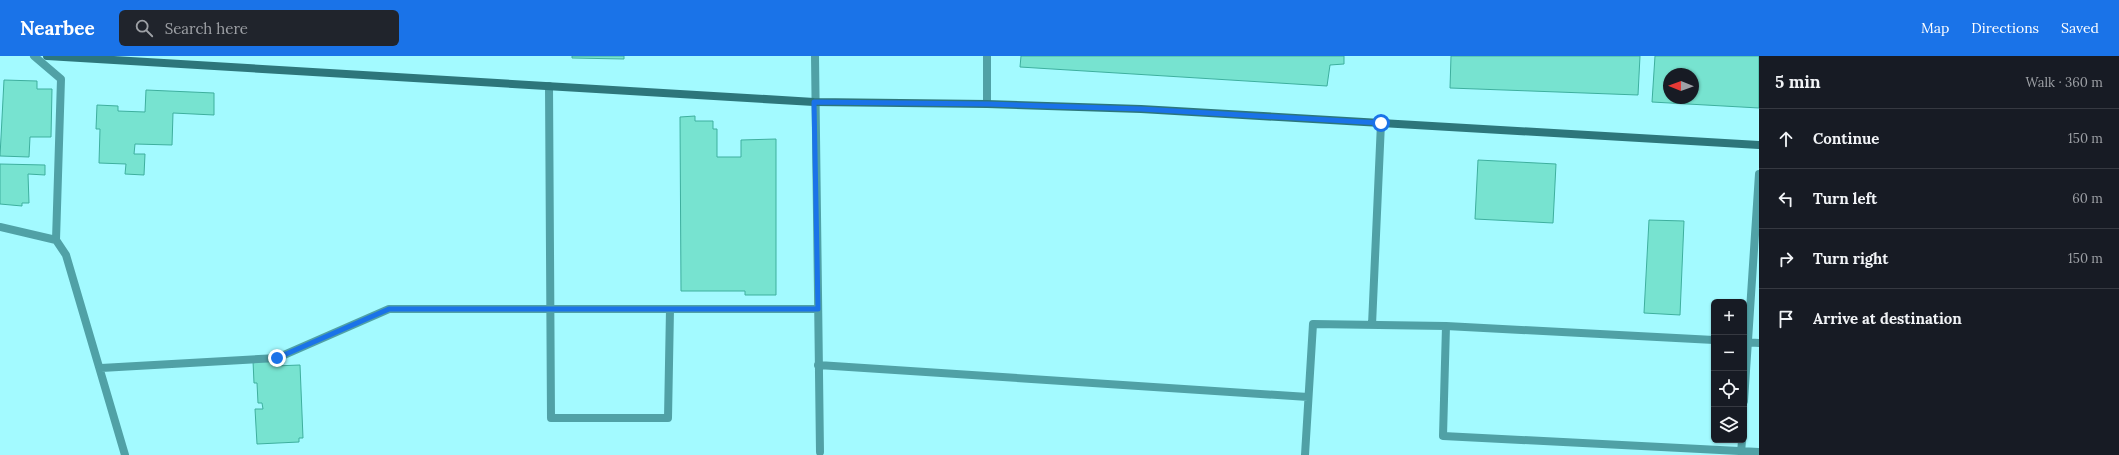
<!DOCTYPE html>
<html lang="en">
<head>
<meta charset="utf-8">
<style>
	body { margin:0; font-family:Lora,serif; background:#20242c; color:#f1f3f6 }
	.controls { position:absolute; right:12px; bottom:12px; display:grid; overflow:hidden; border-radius:6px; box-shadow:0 1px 3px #0004 }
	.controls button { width:36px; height:36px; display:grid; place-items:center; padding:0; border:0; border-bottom:1px solid #363941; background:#171b24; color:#f1f3f6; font:20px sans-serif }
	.compass { position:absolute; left:1663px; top:12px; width:36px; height:36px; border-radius:50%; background:#171b24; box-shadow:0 1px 3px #0004; rotate:271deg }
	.stop { position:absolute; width:12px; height:12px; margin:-9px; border:3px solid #1a73e8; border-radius:50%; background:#fff }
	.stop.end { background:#1a73e8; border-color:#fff; box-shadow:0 1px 4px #0008 }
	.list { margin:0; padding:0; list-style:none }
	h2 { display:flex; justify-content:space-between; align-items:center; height:52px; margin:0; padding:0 16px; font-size:17px }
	h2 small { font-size:13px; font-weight:400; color:#9ea1a6 }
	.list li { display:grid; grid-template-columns:26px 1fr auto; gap:12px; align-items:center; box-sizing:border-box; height:60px; padding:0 16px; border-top:1px solid #363941 }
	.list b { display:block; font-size:15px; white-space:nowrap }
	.list em { font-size:13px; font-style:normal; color:#9ea1a6 }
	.icon { flex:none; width:22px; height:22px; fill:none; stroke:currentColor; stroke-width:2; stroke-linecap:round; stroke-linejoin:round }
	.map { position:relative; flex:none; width:1759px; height:399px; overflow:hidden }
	header { display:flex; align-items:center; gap:24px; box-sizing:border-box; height:56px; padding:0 20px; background:#1a73e8; color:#fff }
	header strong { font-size:19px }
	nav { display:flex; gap:22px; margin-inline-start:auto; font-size:14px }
	.search { width:280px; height:36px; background:#20242c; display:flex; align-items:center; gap:10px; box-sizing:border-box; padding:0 14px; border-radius:6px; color:#9ea1a6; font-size:15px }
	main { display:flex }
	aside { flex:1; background:#171b24 }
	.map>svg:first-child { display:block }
</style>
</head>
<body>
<header>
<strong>Nearbee</strong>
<div class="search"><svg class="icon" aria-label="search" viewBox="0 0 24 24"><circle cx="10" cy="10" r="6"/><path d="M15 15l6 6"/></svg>Search here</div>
<nav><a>Map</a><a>Directions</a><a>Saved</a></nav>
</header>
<main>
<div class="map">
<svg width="1759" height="399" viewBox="0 0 1759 399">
	<rect width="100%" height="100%" fill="#a3faff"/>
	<path fill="#77e3d0" stroke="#3eaf9e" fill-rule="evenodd" d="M572,0H624V3L572,2Z
		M1021,0H1344V8L1330,9L1327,30L1020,11Z
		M1451,0H1640L1638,39L1450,32Z
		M1655,0H1759V52L1652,46ZM1669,18H1693V42H1669Z
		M4,24L37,25V33H52L51,81H30L29,101L0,100Z
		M146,34L214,37V59L173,57L172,89L135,88L134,98H145L144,119L125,118L126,108L99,107L100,73H96L97,49L118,50V55L145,56Z
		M695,60V65H713V73H717V101H741V84L776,83V239H745V235H681L680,61Z
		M1478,104L1556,108L1553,167L1475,163Z
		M0,108L45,109V119L28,118L29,147H22V150L0,148Z
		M1649,164L1684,165L1680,259L1644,257Z
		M274,304V310L300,309L303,382H299V386L257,388L255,353H263L262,347H258L257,327H254L253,305Z"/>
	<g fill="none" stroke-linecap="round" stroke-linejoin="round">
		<path stroke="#50a1a6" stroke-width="8" d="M34,0L61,23L56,184L66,199L125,399
			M815,0L820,396
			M987,0V48
			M549,30L551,362H668L670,253
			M0,171L56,184
			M1372,269L1381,67
			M1714,284L1446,270L1443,380L1759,396
			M1744,286L1759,287
			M818,309L1308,341
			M101,312L277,302L389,253H818
			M1744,345L1759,118
			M1741,398L1742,384
			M1305,399L1313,268L1446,270"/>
		<path stroke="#2d767b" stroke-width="8" d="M47,0L814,46L987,48L1141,53L1759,89"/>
	</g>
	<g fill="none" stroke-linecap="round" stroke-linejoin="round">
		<path stroke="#1a73e8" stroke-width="5" d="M277,302L389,253H818L814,46L988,48L1141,53L1381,67"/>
	</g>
</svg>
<div class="controls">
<button>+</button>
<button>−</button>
<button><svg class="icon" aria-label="locate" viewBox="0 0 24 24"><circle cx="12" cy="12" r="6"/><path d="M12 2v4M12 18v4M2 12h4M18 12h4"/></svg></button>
<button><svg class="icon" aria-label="layers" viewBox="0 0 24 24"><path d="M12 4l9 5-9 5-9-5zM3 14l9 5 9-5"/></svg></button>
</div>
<svg class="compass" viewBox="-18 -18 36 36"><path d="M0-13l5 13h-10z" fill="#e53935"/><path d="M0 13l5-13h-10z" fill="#9ea1a6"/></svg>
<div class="stop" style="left:1381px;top:67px"></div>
<div class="stop end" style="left:277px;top:302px"></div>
</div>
<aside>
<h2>5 min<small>Walk · 360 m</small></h2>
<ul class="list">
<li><svg class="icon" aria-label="ahead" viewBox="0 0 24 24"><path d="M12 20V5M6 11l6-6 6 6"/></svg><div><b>Continue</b></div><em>150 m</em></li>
<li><svg class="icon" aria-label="left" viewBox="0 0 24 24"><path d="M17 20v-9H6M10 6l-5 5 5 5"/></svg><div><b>Turn left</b></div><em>60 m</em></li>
<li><svg class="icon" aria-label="right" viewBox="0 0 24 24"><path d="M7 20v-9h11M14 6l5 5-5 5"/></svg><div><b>Turn right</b></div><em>150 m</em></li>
<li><svg class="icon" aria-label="arrive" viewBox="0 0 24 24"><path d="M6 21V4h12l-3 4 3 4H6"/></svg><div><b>Arrive at destination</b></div></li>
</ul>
</aside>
</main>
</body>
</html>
